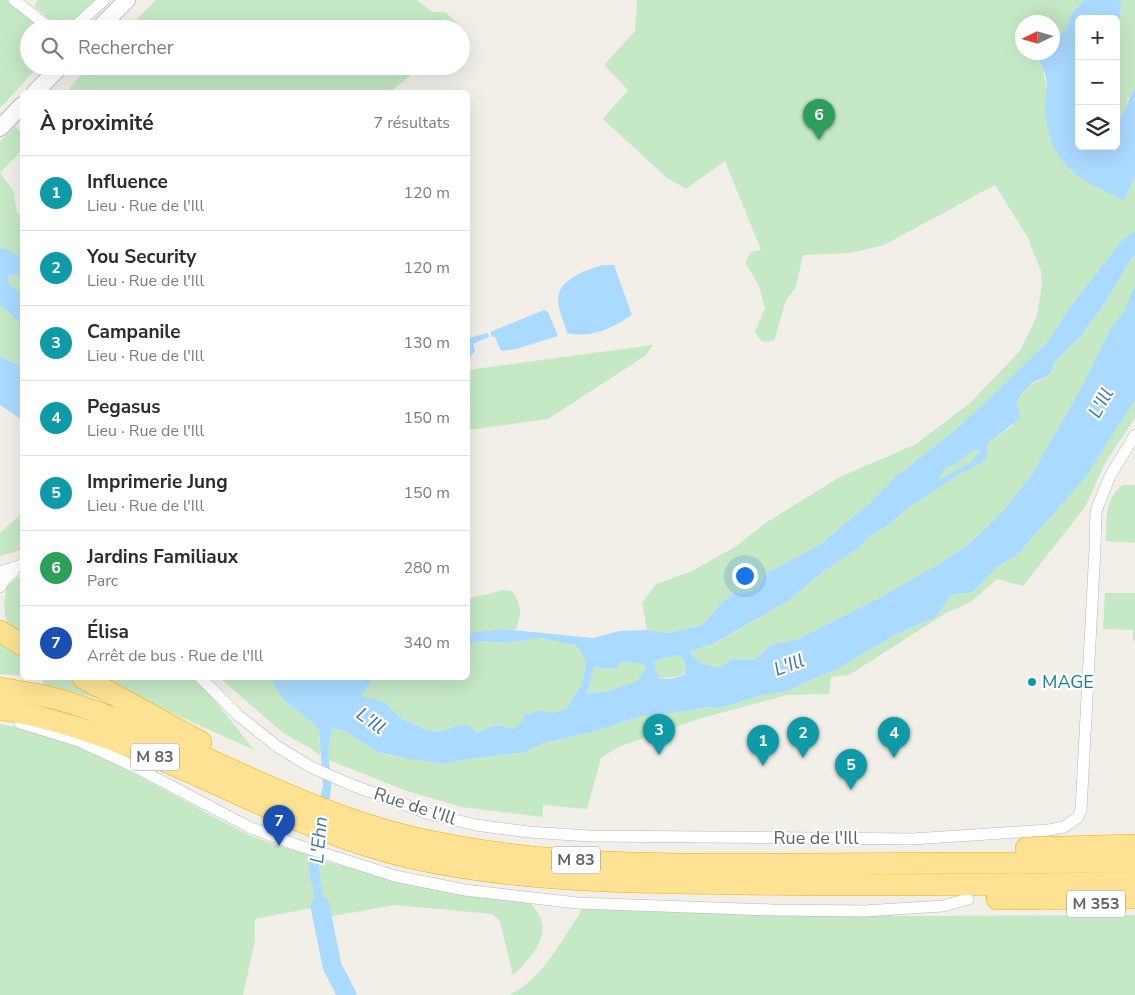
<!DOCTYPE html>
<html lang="fr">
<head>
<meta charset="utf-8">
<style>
	body { margin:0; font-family:"Nunito Sans",sans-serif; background:#f7f7f7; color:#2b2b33 }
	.controls { position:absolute; right:15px; top:15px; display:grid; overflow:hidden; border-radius:8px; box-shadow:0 5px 20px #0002 }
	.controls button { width:45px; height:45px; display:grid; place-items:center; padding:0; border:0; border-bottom:1px solid #e1e1e2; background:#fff; color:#2b2b33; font:25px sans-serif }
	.compass { position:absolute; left:1015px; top:15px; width:45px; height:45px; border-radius:50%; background:#fff; box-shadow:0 5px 20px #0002; rotate:265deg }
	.you { position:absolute; left:744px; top:575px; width:18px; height:18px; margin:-12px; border:4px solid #fff; border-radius:50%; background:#1a73e8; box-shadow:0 0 0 8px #1a73e833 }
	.badge { display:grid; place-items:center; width:32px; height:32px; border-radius:50%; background:#ea4335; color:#fff; font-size:16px; font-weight:700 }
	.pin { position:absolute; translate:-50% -41px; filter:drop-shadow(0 1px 2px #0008) }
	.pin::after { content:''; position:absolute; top:26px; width:18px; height:15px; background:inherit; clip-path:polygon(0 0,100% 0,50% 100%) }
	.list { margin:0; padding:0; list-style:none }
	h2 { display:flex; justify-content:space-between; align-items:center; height:65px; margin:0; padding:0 20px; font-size:21px }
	h2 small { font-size:16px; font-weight:400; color:#7c7c81 }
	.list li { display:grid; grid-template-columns:32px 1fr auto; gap:15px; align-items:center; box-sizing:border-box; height:75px; padding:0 20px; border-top:1px solid #e1e1e2 }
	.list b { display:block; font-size:19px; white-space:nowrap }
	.list p { margin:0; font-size:16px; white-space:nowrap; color:#7c7c81 }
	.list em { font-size:16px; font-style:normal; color:#7c7c81 }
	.icon { flex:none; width:28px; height:28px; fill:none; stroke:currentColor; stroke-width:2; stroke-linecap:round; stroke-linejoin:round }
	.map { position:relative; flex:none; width:1135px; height:995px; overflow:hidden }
	.search { position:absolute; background:#fff; box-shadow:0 5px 20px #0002; left:20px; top:20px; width:450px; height:55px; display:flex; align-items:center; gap:12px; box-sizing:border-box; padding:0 18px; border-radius:28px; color:#7c7c81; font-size:19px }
	.panel { position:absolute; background:#fff; box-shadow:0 5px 20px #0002; left:20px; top:90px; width:450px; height:590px; border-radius:8px }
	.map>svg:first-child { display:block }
</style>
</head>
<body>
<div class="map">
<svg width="1135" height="995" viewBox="0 0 1135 995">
	<rect width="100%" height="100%" fill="#f1efe8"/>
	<path fill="#c5e8c5" d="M0,0H10L42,29H29V66H39L0,108Z
		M38,0H98L69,29H61L34,6Z
		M156,0H417L432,12H445L460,26V29H127Z
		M637,0H1084L1071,13L1067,28L1053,42L1052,22H1022V52L1041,53L1039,54L1038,60L1043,69L1046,87L1071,171L1112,194L1126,197L1135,176V231L1123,239L1069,308L1048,341L990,398L955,430L895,477L870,503L819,545L765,574L759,589L747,594L733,593L724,600L702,625L667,633L647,630L642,603L656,584L690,572L735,547L767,522L840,477L916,444L970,403L1020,351L1037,316L1042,284L1041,271L1028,238L995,185L884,245L851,253L803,255L796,287L786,300L774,341L762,342L755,332L765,308L759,286L745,262L751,252L761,250L725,161L686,189L666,177L603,119L628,90L604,65L635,31Z
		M1121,0H1135V88L1127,100L1124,114L1118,117H1116V35L1120,21Z
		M90,66H422L395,88L391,92H69L71,86Z
		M15,126L22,134V150L0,173L13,190L17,213L22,215V254L14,255L8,249L0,248V142Z
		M1133,256L1135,257V285L1124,313L1111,328L1081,388L1032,474L1004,510L971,542L942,562L879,598L798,639L771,645L754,660L731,659L720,668L701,663L690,653L702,647L714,644L788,601L819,575L824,569L830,567L860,547L866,539L888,525L911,506L962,473L975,467L985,458L988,444L1012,426L1016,402L1030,385L1049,376L1052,371L1053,364L1079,338L1101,309Z
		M20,274L22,275V295L9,284L8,275Z
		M0,306L12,315L22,327V367L0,356Z
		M653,345L645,356L548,419L468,430V371L475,369Z
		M1135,400V418L1106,461L1085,507L1023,586L997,579L971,602L946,613L849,675L831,677L829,694L787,695L702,718L618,747L601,758L587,809L543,805V817L462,807L407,791L328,760V741L333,728L344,731L377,752L392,756L444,764L463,760L526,752L544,743L597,731L642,716L681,712L707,707L720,708L762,695L787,691L824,674L832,672L895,635L936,617L951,595L973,592L997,567L1018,554L1045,523L1109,438Z
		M975,449L980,451L971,462L941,480L939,477L946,468L956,464Z
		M1123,485H1135V543L1106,541C1106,522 1105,496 1123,485Z
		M22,513V550L0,556V533Z
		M22,575V639C19,636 13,633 10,629C2,617 4,598 7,586Z
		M503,590L512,591C523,607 521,613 516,630L502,629L468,633V599Z
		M1105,593H1135V641H1133V630L1103,629Z
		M542,638L577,646L586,661L582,684L577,690L568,708L554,713L542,710L522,721L513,729C497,723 493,725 477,733L458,725L439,732L424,729L399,717L385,702L359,696L374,678H468V645L480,641L507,643Z
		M3,643L22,654V676L0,674V644Z
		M681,655L686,665L683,675L659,679L654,663L660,659Z
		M622,662L645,664L648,667L637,681L611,690L587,694L594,667L616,669Z
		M35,678H68L104,700L43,684V678Z
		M95,678H192L213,698L254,750Z
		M220,678H270L283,699L315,725L319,730L320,756L312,749L283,733Z
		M0,724C82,737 164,792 237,829C259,841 285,847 309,855V871L317,907L255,919V940L243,995H0Z
		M319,860L425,886L530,902C533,907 539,913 541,919C549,941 526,962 513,976L500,921L492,914L395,905L326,917L321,893Z
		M582,906L912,916L1135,915V995H509C542,979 559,944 579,915Z"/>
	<path fill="#aadaff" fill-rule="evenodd" d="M1084,0H1121L1120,21L1116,35V19H1079V146H1116V117L1122,116C1127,107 1128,97 1135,88V176L1126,197L1123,200C1081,180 1052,168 1046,117C1044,104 1048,91 1046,78C1045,70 1039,64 1038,57L1041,53L1052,52L1053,42L1067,28L1071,14Z
		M1135,231V257L1133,256L1101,309L1079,338L1053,364C1052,381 1040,376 1030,385C1025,390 1020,396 1016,402L1021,417L988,444L986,458L975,467L962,473L911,506L888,525L866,539L860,547L830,567L824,570L819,575L788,601L713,644L702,647L690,653L701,663L720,668L731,659L754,660L771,645L798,639L879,598L942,562L971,542L1004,510L1032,474L1081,388L1111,328L1124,312L1135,285V400L1083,480L1018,554L997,567L973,592L951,595L936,617L895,635L832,672L824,674L787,691L762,695L720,708L707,707L681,712L642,716L597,731L544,743L526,752L463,760L444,764L409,759L377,752L344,731L333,728C323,754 332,766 331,789C329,807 322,824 320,842C317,871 323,901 329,930L322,931L309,871V855L310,838L323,786L319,730L315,725L283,699L270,678H374L360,696L385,702L399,717L424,729L439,732L458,725H468L477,733C493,725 497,723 513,729L522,721L524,715L542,710L554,713L568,708L570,701L582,684L586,661L577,646L542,638L507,643L480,641L468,645V633L502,629L593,638L619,631L647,630L667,633L702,625L724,600L733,593L747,594L759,589L765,574L819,545L870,503L895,477L955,430L990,398L1048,341L1069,308L1123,239ZM975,449L980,451L971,462L941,479L939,477L946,468L956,464ZM680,655L686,665L684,675L670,679H659L654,663L660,659ZM622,662L644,664L647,667L637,681L611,690L587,694L594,667L616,669Z
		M0,248L8,249L14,255L22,254V275L20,274L8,276L9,284L22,295V327L12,315L0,306Z
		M603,265H614L632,315C612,328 592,339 567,333C565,324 557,307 558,298C560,278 587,270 603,265Z
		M544,310L548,312L558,336L516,349L501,351L495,337H492L490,332Z
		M488,333L489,337L473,344L475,351L468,361V338Z
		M0,356L22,367V420L0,405Z
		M332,947L340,972L352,995H337L329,974L323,948Z"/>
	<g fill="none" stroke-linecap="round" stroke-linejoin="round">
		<path stroke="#aadaff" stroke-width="19" d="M320,906L332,966L347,995"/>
		<g stroke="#b5b8bc" stroke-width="12">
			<path id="street" d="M14,0L51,29
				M72,29L104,0
				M0,572L22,565
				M0,587L5,579L13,572L11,569
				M201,678L239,716L278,747L311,767L349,784L430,814L476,825L528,832L590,836L913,839L1049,830L1064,827L1077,818L1081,810L1095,549L1096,511L1110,476L1135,435
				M20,723L79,741L135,767L249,827L294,844L395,876L465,890L577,903L774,910L864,911L943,906L968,899"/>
		</g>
		<g stroke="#b6babf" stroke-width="18">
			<path id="secondary" d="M98,29L127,0
				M35,92L61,66
				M0,128L22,105"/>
		</g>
		<g stroke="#f9ab00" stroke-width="22">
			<path id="highway" d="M0,631L22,645
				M83,678L201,742
				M0,688C25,692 50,696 74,704C189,742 293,809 411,837C539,867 671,865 801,864C913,863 1024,863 1135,862
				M0,709C146,732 268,825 411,858C520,882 632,883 743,884C874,886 1004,884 1135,883
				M1026,848L1135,845
				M997,899L1135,898"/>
		</g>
		<use href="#street" stroke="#fff" stroke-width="11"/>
		<use href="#secondary" stroke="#fff" stroke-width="16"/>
		<use href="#highway" stroke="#fde293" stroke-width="21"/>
	</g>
	<circle fill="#0f9aa8" stroke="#fff" stroke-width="2" cx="1032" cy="682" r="5"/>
	<g text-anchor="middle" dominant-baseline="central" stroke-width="4.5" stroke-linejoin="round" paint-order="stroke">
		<g fill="#fff" stroke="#8f9295" stroke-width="1">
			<rect x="131" y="743.5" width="48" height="27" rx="4"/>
			<rect x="552" y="846.5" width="48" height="27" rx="4"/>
			<rect x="1067" y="890.5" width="58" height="27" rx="4"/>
		</g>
		<g font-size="16" font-weight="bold" fill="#5f6368">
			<text x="155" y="757">M 83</text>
			<text x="576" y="860">M 83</text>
			<text x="1096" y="904">M 353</text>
		</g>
		<g font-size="18" fill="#0d838f" stroke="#fff" text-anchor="start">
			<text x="1042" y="682">MAGE</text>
		</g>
		<g font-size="18" fill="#5f6368" stroke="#fff">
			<text transform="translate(415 806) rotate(18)">Rue de l'Ill</text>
			<text x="816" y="838">Rue de l'Ill</text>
		</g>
		<g font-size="19" font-style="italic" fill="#4174aa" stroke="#fff">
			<text transform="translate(1101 403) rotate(-61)">L'Ill</text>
			<text transform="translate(789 665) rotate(-20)">L'Ill</text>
			<text transform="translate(371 721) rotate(36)">L'Ill</text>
			<text transform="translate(319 840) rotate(-85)">L'Ehn</text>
		</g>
	</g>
</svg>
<div class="controls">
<button>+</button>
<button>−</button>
<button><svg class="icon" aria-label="layers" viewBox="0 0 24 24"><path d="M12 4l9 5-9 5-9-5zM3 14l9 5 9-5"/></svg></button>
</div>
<svg class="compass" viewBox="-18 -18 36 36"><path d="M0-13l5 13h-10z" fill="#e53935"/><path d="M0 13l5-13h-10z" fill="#7c7c81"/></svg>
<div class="you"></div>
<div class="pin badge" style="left:763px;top:766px;background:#0f9aa8">1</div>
<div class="pin badge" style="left:803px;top:758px;background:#0f9aa8">2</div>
<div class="pin badge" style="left:659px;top:755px;background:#0f9aa8">3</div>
<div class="pin badge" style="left:894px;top:758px;background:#0f9aa8">4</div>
<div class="pin badge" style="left:851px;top:790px;background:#0f9aa8">5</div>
<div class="pin badge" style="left:819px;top:140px;background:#2e9e5b">6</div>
<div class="pin badge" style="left:279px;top:846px;background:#1a4fb4">7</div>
<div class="search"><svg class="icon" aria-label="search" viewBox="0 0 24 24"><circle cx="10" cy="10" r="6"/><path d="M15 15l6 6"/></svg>Rechercher</div>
<section class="panel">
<h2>À proximité<small>7 résultats</small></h2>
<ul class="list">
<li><span class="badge" style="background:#0f9aa8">1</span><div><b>Influence</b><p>Lieu · Rue de l'Ill</p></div><em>120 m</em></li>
<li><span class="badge" style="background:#0f9aa8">2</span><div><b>You Security</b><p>Lieu · Rue de l'Ill</p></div><em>120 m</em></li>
<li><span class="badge" style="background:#0f9aa8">3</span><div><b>Campanile</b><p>Lieu · Rue de l'Ill</p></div><em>130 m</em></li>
<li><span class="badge" style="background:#0f9aa8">4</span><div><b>Pegasus</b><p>Lieu · Rue de l'Ill</p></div><em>150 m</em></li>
<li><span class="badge" style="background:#0f9aa8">5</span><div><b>Imprimerie Jung</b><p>Lieu · Rue de l'Ill</p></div><em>150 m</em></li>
<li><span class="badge" style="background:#2e9e5b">6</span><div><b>Jardins Familiaux</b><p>Parc</p></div><em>280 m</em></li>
<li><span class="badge" style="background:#1a4fb4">7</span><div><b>Élisa</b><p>Arrêt de bus · Rue de l'Ill</p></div><em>340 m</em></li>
</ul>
</section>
</div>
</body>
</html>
